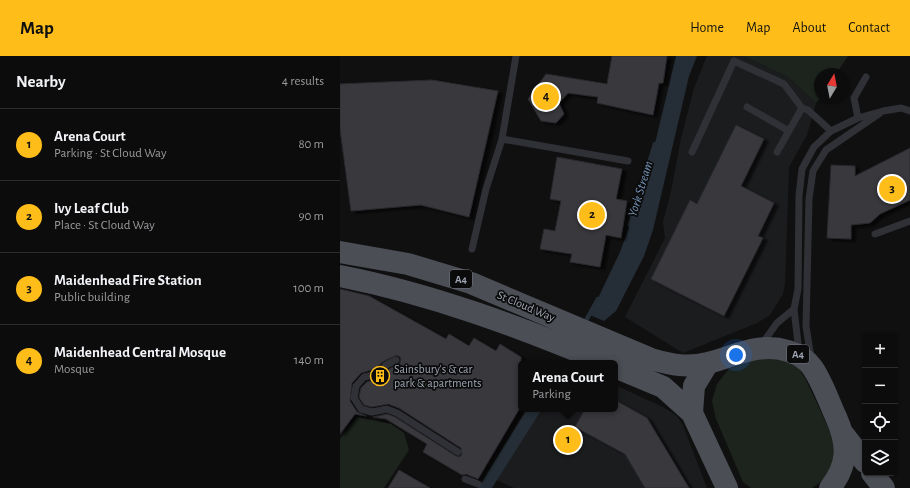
<!DOCTYPE html>
<html lang="en">
<head>
<meta charset="utf-8">
<style>
	body { margin:0; font-family:"Alegreya Sans",sans-serif; background:#1a1a1b; color:#f1f3f6 }
	.controls { position:absolute; right:12px; bottom:12px; display:grid; overflow:hidden; border-radius:6px; box-shadow:0 1px 3px #0004 }
	.controls button { width:36px; height:36px; display:grid; place-items:center; padding:0; border:0; border-bottom:1px solid #2c2c2e; background:#0c0c0d; color:#f1f3f6; font:20px sans-serif }
	.compass { position:absolute; left:474px; top:12px; width:36px; height:36px; border-radius:50%; background:#0c0c0d; box-shadow:0 1px 3px #0004; rotate:10deg }
	.you { position:absolute; left:396px; top:299px; width:14px; height:14px; margin:-10px; border:3px solid #fff; border-radius:50%; background:#1a73e8; box-shadow:0 0 0 6px #1a73e833 }
	.badge { display:grid; place-items:center; width:26px; height:26px; border-radius:50%; background:#ffbd1a; color:#111; font-size:13px; font-weight:700 }
	.pin { position:absolute; translate:-50% -50%; border:2px solid #fff; box-shadow:0 1px 4px #0006 }
	.popup { position:absolute; left:178px; top:304px; width:100px; height:52px; box-sizing:border-box; display:grid; place-content:center; border-radius:6px; background:#0c0c0d; filter:drop-shadow(0 1px 3px #0005); font-size:13px; white-space:nowrap; color:#9a9b9d }
	.popup b { font-size:15px; color:#f1f3f6 }
	.popup::after { content:''; position:absolute; left:50%; top:100%; margin-left:-8px; border:8px solid transparent; border-top-color:#0c0c0d }
	.list { margin:0; padding:0; list-style:none }
	h2 { display:flex; justify-content:space-between; align-items:center; height:52px; margin:0; padding:0 16px; font-size:17px }
	h2 small { font-size:13px; font-weight:400; color:#9a9b9d }
	.list li { display:grid; grid-template-columns:26px 1fr auto; gap:12px; align-items:center; box-sizing:border-box; height:72px; padding:0 16px; border-top:1px solid #2c2c2e }
	.list b { display:block; font-size:15px; white-space:nowrap }
	.list p { margin:0; font-size:13px; white-space:nowrap; color:#9a9b9d }
	.list em { font-size:13px; font-style:normal; color:#9a9b9d }
	.icon { flex:none; width:22px; height:22px; fill:none; stroke:currentColor; stroke-width:2; stroke-linecap:round; stroke-linejoin:round }
	.map { position:relative; flex:none; width:570px; height:432px; overflow:hidden }
	header { display:flex; align-items:center; gap:24px; box-sizing:border-box; height:56px; padding:0 20px; background:#ffbd1a; color:#111 }
	header strong { font-size:19px }
	nav { display:flex; gap:22px; margin-inline-start:auto; font-size:14px }
	main { display:flex }
	aside { flex:1; background:#0c0c0d }
	.map>svg:first-child { display:block }
</style>
</head>
<body>
<header>
<strong>Map</strong>
<nav><a>Home</a><a>Map</a><a>About</a><a>Contact</a></nav>
</header>
<main>
<aside>
<h2>Nearby<small>4 results</small></h2>
<ul class="list">
<li><span class="badge">1</span><div><b>Arena Court</b><p>Parking · St Cloud Way</p></div><em>80 m</em></li>
<li><span class="badge">2</span><div><b>Ivy Leaf Club</b><p>Place · St Cloud Way</p></div><em>90 m</em></li>
<li><span class="badge">3</span><div><b>Maidenhead Fire Station</b><p>Public building</p></div><em>100 m</em></li>
<li><span class="badge">4</span><div><b>Maidenhead Central Mosque</b><p>Mosque</p></div><em>140 m</em></li>
</ul>
</aside>
<div class="map">
<svg width="570" height="432" viewBox="0 0 570 432">
	<defs>
		<filter id="shadow"><feDropShadow dx="4.5" dy="2.5" stdDeviation="1" flood-color="#0009"/></filter>
	</defs>
	<rect width="100%" height="100%" fill="#101011"/>
	<path fill="#1b1c1e" d="M367,0H403L448,21L476,47L467,79L449,111L445,228L443,238L430,259L417,267L343,297L285,261L325,182L323,166L331,135L341,82L354,32Z
		M275,329L323,351L337,360L343,369L367,432H174L154,423L200,353H275Z"/>
	<path fill="#1c241d" d="M403,0H508L496,18H480V42L476,47L448,21Z
		M425,300L443,302L458,311L466,324L495,386L492,414L485,423L472,432H411L403,426L376,363L372,345L377,328L389,313Z
		M17,361L51,368L64,377L69,394L44,432H0V383Z"/>
	<path fill="#252e36" d="M336,0H357L349,20L313,174L304,200L276,255L264,265L250,259L280,196L305,129Z
		M187,353H202L152,432H138Z"/>
	<g fill="none" stroke-linecap="round" stroke-linejoin="round">
		<path stroke="#252e36" stroke-width="4.5" d="M290,169L315,88
			M244,268L258,243"/>
	</g>
	<path fill="#39393e" stroke="#2a292d" filter="url(#shadow)" d="M272,0H327L323,27H319L313,59L257,47L258,41L228,37L219,47L224,58L216,67L201,65L188,43L206,18L267,28Z
		M92,24L158,35L129,161L81,149L11,155L0,73V28Z
		M396,69L424,83L401,130L434,147L418,180L423,182L384,260L311,223L350,144L357,148Z
		M570,92V144L540,158L530,167L511,169V183L487,182L491,109L515,110V120Z
		M217,101L282,113L276,143L287,145L281,182L266,179L260,211L230,206L232,198L200,193L204,173L215,175L221,145L210,143Z
		M0,233L29,240L106,283L109,278L129,290L134,282L156,295L160,288L181,301V350L138,423L126,418L122,419L83,396L87,388L46,363L33,361L47,358L55,361L116,400L120,401L122,398L121,392L59,352L48,348L32,351L24,349L19,341L21,332L27,326L40,322L49,313L60,307L61,302L57,299L44,305L34,313L21,317L12,327L10,345L17,356L26,360L15,358L0,378Z
		M275,344L307,362L349,432H305L285,398L235,371L245,353H275Z
		M59,414L90,432H48Z"/>
	<g fill="none" stroke-linecap="round" stroke-linejoin="round">
		<path stroke="#303136" stroke-width="7" d="M407,51L449,75
			M518,62L514,42L526,21
			M162,83L288,105
			M352,96L394,5L444,28L462,52
			M437,96L462,52L468,54L491,75
			M535,178L570,165
			M132,193L146,133L162,83L176,0
			M422,288L437,267L454,253
			M459,296L454,253L458,233L459,140L462,113L474,91L491,75L518,62L543,55L561,52L570,55
			M471,302L466,270L469,143L473,115L486,94L540,57
			M56,304L46,309L37,318L24,321L16,330L14,342L21,353L32,356L47,353L57,357L118,396
			M125,423L138,428"/>
		<path stroke="#4c4e56" stroke-width="22" d="M0,196L68,208L131,227L311,303C332,309 347,312 368,307C396,300 418,286 448,295C458,298 466,303 472,311C482,325 489,346 496,361C508,388 509,408 490,432
			M0,220C92,238 180,271 266,307
			M368,307L354,330L352,357L387,432
			M275,311L323,331L352,357
			M504,379L525,406
			M532,417L544,432"/>
	</g>
	<defs>
		<g id="building-ring" transform="scale(1)"><circle r="9.5" fill="#0b0b0c" stroke="#ffbd1a" stroke-width="1.5"/><path d="M-4-6H4V6H1V3H-1V6H-4ZM-2.5-4.3h1.7v1.8h-1.7ZM.8-4.3h1.7v1.8H.8ZM-2.5-1h1.7V.8h-1.7ZM.8-1h1.7V.8H.8Z" fill="#ffbd1a"/></g>
	</defs>
	<g fill-rule="evenodd">
		<use href="#building-ring" x="40" y="320"/>
	</g>
	<g text-anchor="middle" dominant-baseline="central" stroke-width="3.5" stroke-linejoin="round" paint-order="stroke">
		<g fill="#0b0b0c" stroke="#737781" stroke-width="1">
			<rect x="110" y="214" width="22" height="18" rx="3"/>
			<rect x="447" y="289" width="22" height="18" rx="3"/>
		</g>
		<g font-size="11" font-weight="bold" fill="#9fa5b3">
			<text x="121" y="223">A4</text>
			<text x="458" y="298">A4</text>
		</g>
		<g font-size="12" fill="#9fa5b3" stroke="#0b0b0c">
			<text transform="translate(186 250) rotate(23)">St Cloud Way</text>
		</g>
		<g font-size="12" fill="#9fa5b3" stroke="#0b0b0c" text-anchor="start">
			<text x="54" y="313">Sainsbury's &amp; car<tspan x="54" dy="14">park &amp; apartments</tspan></text>
		</g>
		<g font-size="13" font-style="italic" fill="#7291b3" stroke="#0b0b0c">
			<text transform="translate(301 133) rotate(-73)">York Stream</text>
		</g>
	</g>
</svg>
<div class="controls">
<button>+</button>
<button>−</button>
<button><svg class="icon" aria-label="locate" viewBox="0 0 24 24"><circle cx="12" cy="12" r="6"/><path d="M12 2v4M12 18v4M2 12h4M18 12h4"/></svg></button>
<button><svg class="icon" aria-label="layers" viewBox="0 0 24 24"><path d="M12 4l9 5-9 5-9-5zM3 14l9 5 9-5"/></svg></button>
</div>
<svg class="compass" viewBox="-18 -18 36 36"><path d="M0-13l5 13h-10z" fill="#e53935"/><path d="M0 13l5-13h-10z" fill="#9a9b9d"/></svg>
<div class="you"></div>
<div class="pin badge" style="left:228px;top:384px">1</div>
<div class="popup"><b>Arena Court</b>Parking</div>
<div class="pin badge" style="left:252px;top:159px">2</div>
<div class="pin badge" style="left:552px;top:133px">3</div>
<div class="pin badge" style="left:206px;top:41px">4</div>
</div>
</main>
</body>
</html>
